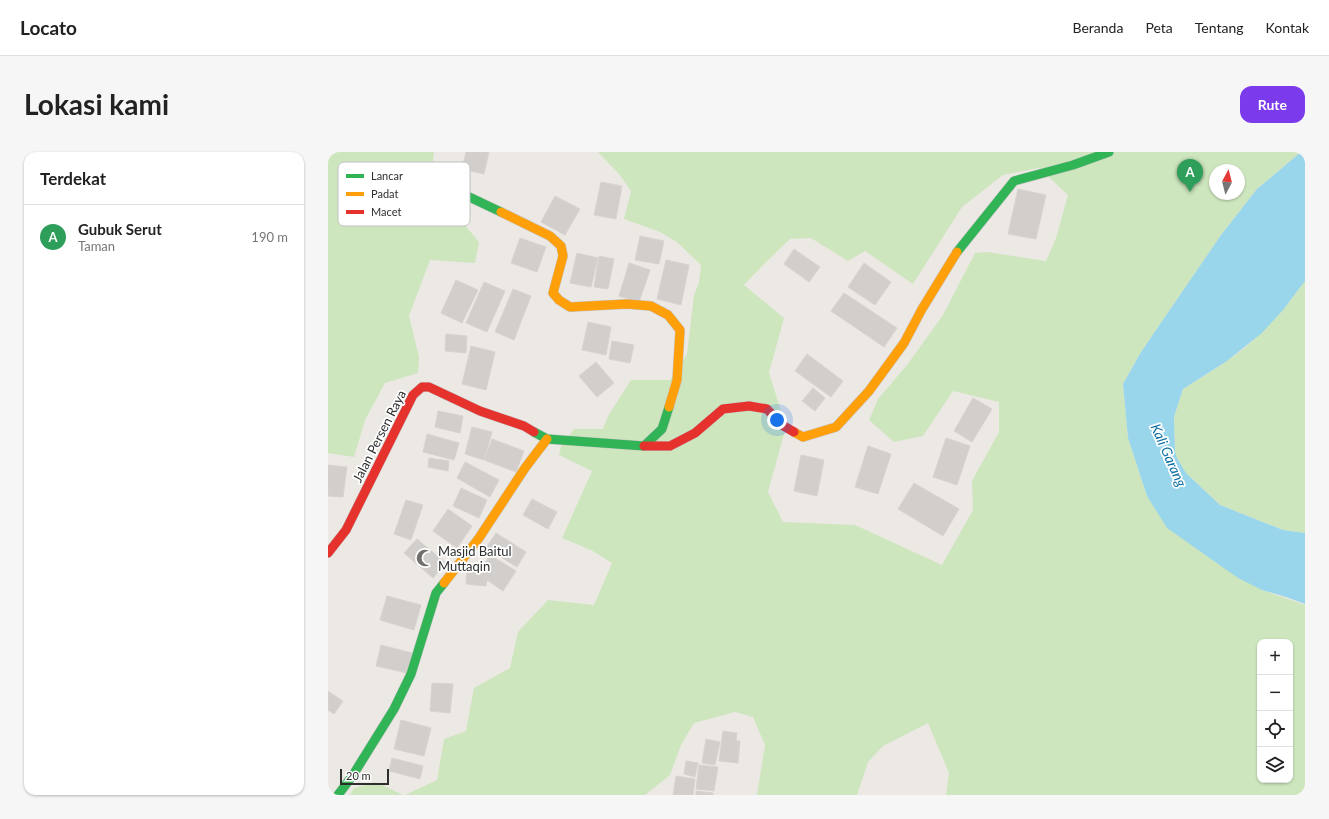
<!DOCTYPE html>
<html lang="id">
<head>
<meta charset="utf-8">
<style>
	body { margin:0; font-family:Lato,sans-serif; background:#f6f6f6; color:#222 }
	.controls { position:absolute; right:12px; bottom:12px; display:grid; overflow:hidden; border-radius:8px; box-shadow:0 1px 3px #0004 }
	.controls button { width:36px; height:36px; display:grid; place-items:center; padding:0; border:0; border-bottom:1px solid #e0e0e0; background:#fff; color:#222; font:20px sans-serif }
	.compass { position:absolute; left:881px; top:12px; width:36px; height:36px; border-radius:50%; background:#fff; box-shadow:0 1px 3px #0004; rotate:7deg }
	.scale { position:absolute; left:12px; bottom:10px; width:49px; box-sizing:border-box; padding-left:4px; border:2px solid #2e2e2e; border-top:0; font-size:11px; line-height:14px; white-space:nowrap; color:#2e2e2e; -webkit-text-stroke:3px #fff; paint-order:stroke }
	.you { position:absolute; left:449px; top:268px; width:14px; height:14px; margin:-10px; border:3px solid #fff; border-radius:50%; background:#1a73e8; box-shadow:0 0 0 6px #1a73e833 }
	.badge { display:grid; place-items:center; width:26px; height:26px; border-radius:50%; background:#7c3aed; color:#fff; font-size:13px; font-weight:700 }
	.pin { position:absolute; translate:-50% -33px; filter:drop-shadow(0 1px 2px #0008) }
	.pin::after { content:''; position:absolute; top:21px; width:14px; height:12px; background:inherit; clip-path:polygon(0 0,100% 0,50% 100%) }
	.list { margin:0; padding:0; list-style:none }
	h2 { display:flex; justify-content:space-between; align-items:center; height:52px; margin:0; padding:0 16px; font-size:17px }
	h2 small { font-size:13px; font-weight:400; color:#767676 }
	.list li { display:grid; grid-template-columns:26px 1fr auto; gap:12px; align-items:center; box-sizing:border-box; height:64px; padding:0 16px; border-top:1px solid #e0e0e0 }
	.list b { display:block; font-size:15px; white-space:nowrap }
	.list p { margin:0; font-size:13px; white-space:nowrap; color:#767676 }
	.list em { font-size:13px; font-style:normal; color:#767676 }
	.icon { flex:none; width:22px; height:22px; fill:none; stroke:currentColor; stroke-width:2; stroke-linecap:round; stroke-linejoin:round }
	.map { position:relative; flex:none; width:977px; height:643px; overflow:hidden; border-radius:12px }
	header { display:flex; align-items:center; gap:24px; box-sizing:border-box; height:56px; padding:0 20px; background:#fff; border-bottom:1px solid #e0e0e0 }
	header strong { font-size:19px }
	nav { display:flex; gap:22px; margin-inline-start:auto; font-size:14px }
	.intro { display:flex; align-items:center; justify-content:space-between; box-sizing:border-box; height:96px; padding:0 24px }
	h1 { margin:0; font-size:28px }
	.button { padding:10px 18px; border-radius:12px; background:#7c3aed; color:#fff; font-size:14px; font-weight:700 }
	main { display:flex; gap:24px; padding:0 24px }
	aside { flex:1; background:#fff; border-radius:12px; box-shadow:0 1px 3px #0004 }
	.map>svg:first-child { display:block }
</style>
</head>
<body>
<header>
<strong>Locato</strong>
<nav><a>Beranda</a><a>Peta</a><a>Tentang</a><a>Kontak</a></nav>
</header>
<div class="intro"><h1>Lokasi kami</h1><a class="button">Rute</a></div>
<main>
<aside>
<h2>Terdekat<small></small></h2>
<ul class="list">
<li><span class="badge" style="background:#2e9e5b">A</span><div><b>Gubuk Serut</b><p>Taman</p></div><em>190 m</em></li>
</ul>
</aside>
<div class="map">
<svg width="977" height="643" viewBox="0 0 977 643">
	<rect width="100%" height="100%" fill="#ece8e4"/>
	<path fill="#cee6be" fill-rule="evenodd" d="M0,0H106L103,26L111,42L151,90L147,111L102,108L81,164L91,205L90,221L57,231L37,268L26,305L0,301Z
		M270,0H973L929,37L893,83L813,200L795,232L800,286L819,344L934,438L977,453V643H618L621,621L600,571L555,594L540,610L529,643H429L437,593L425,565L407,560L366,571L353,593L342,623L317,643H77L109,628L116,587L138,579L146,536L182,516L190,480L220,448L266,453L284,411L265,399L234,386L264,319L231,303L233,295L246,277H275L280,264L303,228H342L359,202L366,143L371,131L373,113L349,90L332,80L296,67L303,39L291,22ZM711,16L740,43L728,86L718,109L659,100L647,101L615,163L579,213L550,247L541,268L566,290L595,284L625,239L671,250V280L644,329L645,358L614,413L527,373L455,370L440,340L458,275L441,221L456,166L416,133L437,111L462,87L483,86L520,109L537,99L585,132L634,55L675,23ZM887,18H911V42H887ZM932,490H962V628H932Z
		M977,129V381L955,378L892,353L858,321L849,306L847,299L846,265L855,237C882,220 912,203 935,179C950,164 964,147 977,129Z
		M48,630L75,643H22L26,636Z"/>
	<path fill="#99d6ec" d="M973,0H977V129L955,158L934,181L899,209L855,237L846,265L847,299L849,306L858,321L892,353L955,378L977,381V452L958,445L934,438L910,426L839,376L819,344L800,286L795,232L813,200L893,83L929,37Z"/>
	<path fill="#d1cecb" stroke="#d7d4d0" d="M138,0H161L156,22L134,17Z
		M273,30L294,34L288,67L266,63Z
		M690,37L718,43L708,87L680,82Z
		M227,44L252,57L237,83L213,70Z
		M312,84L336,89L331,112L307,108Z
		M192,86L218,95L209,120L183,111Z
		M466,97L492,115L481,130L456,112Z
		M249,101L270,106L263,135L242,131Z
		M271,104L286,107L280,137L266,135Z
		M338,108L361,113L353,153L329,147Z
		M301,111L322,118L311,150L291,144Z
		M536,111L563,130L547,153L520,135Z
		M128,128L150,138L134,171L113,161Z
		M156,130L177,139L159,180L138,171Z
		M185,137L203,144L186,188L167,180Z
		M516,141L569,176L556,195L503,159Z
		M260,170L283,175L278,203L254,198Z
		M118,182L139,184L138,201L117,199Z
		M284,189L306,193L302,211L281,207Z
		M143,194L167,200L158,238L134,232Z
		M479,202L515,229L503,245L467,219Z
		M268,210L286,231L269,245L251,224Z
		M485,236L497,246L487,259L474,249Z
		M645,246L664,257L644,290L626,279Z
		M110,259L135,264L132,281L107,275Z
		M144,275L164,280L156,308L137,302Z
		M99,282L131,291L126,308L95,300Z
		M618,286L642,294L629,333L605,325Z
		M164,287L196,299L188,320L156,308Z
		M540,294L563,302L550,342L527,335Z
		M473,303L496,308L489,344L466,339Z
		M101,306L121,309L120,319L100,315Z
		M137,310L171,328L162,345L129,326Z
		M0,313L19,315L15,345L0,344Z
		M586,331L631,357L615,384L570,357Z
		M133,336L159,348L151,366L125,354Z
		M204,347L229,360L220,377L195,363Z
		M78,348L95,353L83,388L66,382Z
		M120,357L144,374L129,396L105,379Z
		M168,381L198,400L189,415L158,396Z
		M89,387L118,411L105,426L76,401Z
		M162,403L188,419L175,439L159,428L158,434L138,432L139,413L155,414Z
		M59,444L93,453L86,478L52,468Z
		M53,493L84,501L79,521L48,514Z
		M104,531L125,532L122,561L102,559Z
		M0,539L15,549L6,562L0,558Z
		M73,568L103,576L96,604L66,597Z
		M395,579L409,581L408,589H412L410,611L391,609Z
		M378,587L392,590L387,613L374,611Z
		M64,606L95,614L92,627L61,619Z
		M358,609L370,611L367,625L356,622Z
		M371,613L390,615L386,639L368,637Z
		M348,624L367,627L365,643H345Z
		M368,639L385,641V643H368Z"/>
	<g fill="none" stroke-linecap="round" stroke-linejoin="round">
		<g stroke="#c5c4c5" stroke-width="10">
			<path id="fast" d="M118,34L173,60
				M629,100L686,29L745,13L781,0
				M206,280L219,287L316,294L334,277L341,255
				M10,643L25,623L66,557L83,522L108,441L116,431"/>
		</g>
		<g stroke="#c5c4c5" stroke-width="10">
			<path id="slow" d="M173,60L222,84L233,94L235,104L225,141L231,148L242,155L299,152L323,154L340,163L352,178L349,228L341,255
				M466,280L475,285L508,275L541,239L576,191L594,157L629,100
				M116,431L151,386L197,316L219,287"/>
		</g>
		<g stroke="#c5c4c5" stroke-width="10">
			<path id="jam" d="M316,294H342L367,281L395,257L421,254L439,257L454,273L466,280
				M0,401L18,378L85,243L94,235H101L152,259L196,274L206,280"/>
		</g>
		<use href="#fast" stroke="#30b455" stroke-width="9"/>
		<use href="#slow" stroke="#ff9f0a" stroke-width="9"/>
		<use href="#jam" stroke="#e5322d" stroke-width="9"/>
	</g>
	<defs>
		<g id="mosque-bare" transform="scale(1.38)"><path d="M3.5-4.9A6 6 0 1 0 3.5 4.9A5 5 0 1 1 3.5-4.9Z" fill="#706f6e" stroke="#fff" stroke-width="2.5" paint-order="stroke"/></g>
	</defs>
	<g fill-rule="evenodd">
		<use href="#mosque-bare" x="97" y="406"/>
	</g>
	<g text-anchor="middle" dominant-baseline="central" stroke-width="3.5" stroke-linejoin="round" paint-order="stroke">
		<g font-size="13" fill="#2e2e2e" stroke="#fff">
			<text transform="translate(51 284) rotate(-63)">Jalan Persen Raya</text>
		</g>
		<g font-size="13" fill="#2e2e2e" stroke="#fff" text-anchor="start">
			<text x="110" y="399">Masjid Baitul<tspan x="110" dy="15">Muttaqin</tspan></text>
		</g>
		<g font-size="14" font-style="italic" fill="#0d6fa3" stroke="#fff">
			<text transform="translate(841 303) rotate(66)">Kali Garang</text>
		</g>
	</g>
	<rect x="10" y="10" width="132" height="64" rx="6" fill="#fff" stroke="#c0c0c0" stroke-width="1"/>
	<rect x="18" y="22" width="18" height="4" fill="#30b455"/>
	<rect x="18" y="40" width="18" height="4" fill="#ff9f0a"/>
	<rect x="18" y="58" width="18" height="4" fill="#e5322d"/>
	<g font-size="11" fill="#2e2e2e">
		<text x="43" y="28">Lancar</text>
		<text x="43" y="46">Padat</text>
		<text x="43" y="64">Macet</text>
	</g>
</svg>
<div class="controls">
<button>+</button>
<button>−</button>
<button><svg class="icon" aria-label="locate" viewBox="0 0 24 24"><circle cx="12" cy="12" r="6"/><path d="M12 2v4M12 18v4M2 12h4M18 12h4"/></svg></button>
<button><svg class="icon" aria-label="layers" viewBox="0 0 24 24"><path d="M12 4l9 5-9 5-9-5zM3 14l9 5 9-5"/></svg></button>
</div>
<svg class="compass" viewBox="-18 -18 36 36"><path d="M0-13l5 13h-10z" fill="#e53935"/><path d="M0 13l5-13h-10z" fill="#767676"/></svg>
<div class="scale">20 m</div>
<div class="you"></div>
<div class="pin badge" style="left:862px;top:40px;background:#2e9e5b">A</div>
</div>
</main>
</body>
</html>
